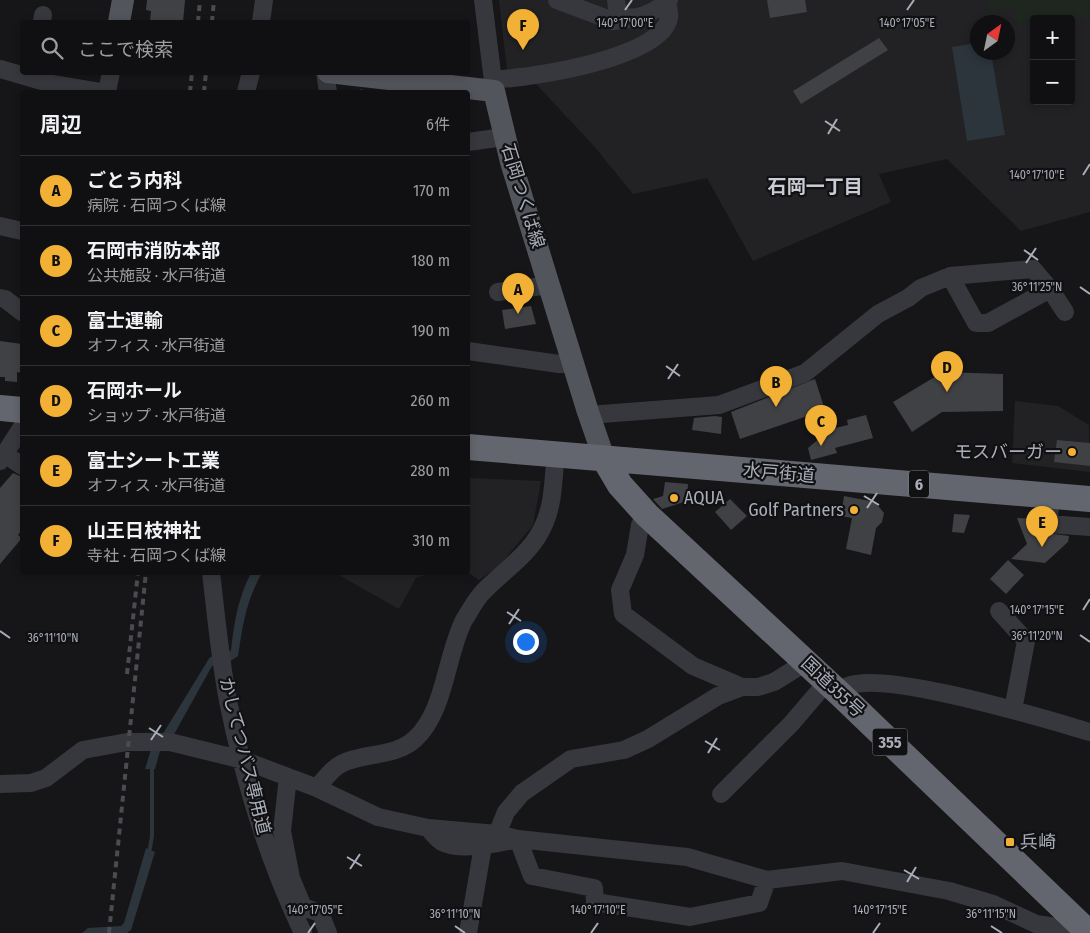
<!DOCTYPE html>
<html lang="ja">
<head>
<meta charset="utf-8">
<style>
	body { margin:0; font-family:"Fira Sans Condensed","Noto Sans JP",sans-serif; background:#19191b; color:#f1f3f6 }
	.controls { position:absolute; right:15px; top:15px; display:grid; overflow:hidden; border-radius:5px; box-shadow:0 2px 8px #0003 }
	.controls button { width:45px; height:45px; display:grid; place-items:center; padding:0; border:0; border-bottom:1px solid #303032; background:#101012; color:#f1f3f6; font:25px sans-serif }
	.compass { position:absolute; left:970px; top:15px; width:45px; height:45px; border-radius:50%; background:#101012; box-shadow:0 2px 8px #0003; rotate:33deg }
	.you { position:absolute; left:525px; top:641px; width:18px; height:18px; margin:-12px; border:4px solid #fff; border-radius:50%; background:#1a73e8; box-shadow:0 0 0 8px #1a73e833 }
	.badge { display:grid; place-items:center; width:32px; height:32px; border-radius:50%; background:#f2b134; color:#111; font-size:16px; font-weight:700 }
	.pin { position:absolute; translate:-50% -41px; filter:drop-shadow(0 1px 2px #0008) }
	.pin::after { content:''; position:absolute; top:26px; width:18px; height:15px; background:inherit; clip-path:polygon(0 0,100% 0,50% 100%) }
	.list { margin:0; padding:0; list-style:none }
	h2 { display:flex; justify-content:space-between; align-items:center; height:65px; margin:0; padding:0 20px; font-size:21px }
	h2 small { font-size:16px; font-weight:400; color:#9c9d9f }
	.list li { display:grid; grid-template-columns:32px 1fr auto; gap:15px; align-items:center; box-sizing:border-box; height:70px; padding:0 20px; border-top:1px solid #303032 }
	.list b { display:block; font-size:19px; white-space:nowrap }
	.list p { margin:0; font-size:16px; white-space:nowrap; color:#9c9d9f }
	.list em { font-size:16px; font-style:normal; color:#9c9d9f }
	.icon { flex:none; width:28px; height:28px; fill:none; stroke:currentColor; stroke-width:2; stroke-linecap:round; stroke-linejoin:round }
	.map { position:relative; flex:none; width:1090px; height:933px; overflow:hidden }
	.search { position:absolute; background:#101012; box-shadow:0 2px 8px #0003; left:20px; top:20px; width:450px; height:55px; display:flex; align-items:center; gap:12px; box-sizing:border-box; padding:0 18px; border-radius:5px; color:#9c9d9f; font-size:19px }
	.panel { position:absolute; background:#101012; box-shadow:0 2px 8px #0003; left:20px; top:90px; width:450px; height:485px; border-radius:5px }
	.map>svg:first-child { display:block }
</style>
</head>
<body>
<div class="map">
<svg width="1090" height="933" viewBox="0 0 1090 933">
	<rect width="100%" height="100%" fill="#161618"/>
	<path fill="#222225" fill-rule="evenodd" d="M499,0H1090V212L1021,231L947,159L879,174L891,202L753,261L707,178L633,194L593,145L536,84L509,88ZM1034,19H1071V101H1034ZM978,22H1008V52H978Z
		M1015,401L1058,406L1089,425L1090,472L1012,463Z
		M468,478L541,481L533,525L500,565L479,580L468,572Z
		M335,573H334H432L416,578L399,609Z"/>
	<path fill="#1e261f" d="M987,0H1090V18L1034,19V21L1015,24V8L988,10Z"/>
	<path fill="#2c353c" d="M977,43L978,52L991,53L1005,135L967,141L952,47Z
		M251,573H262C246,601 243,624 238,656L226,664L212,666L172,738L160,751L155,769H145L152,746L164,732L210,657L225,655L231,650C234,622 238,598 251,573Z
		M146,848L155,852L131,930L127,933H82L88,928L121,926L124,923Z"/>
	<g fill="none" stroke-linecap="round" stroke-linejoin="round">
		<path stroke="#2c353c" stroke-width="4" d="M361,91V92
			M149,854L152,836V764"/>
	</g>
	<path fill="#404145" d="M147,0H185L183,22L150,21L151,11L146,10Z
		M767,0H805L807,12L770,18Z
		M879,38L888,50L801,104L793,91Z
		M531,306L536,324L505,329L502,310Z
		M0,341L22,344V373L17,372V382L5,381V377H0Z
		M943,372L1003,374V411L942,412L912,432L893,402Z
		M815,379L825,410L740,439L731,412Z
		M866,415L873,438L835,448L837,453L811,460L808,448L821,437L833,433L831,429L848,425L847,420Z
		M715,416L722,417L721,434L692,430L694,418Z
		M1057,440L1090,443V466L1054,462Z
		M13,473L22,477V530L18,535L22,538L0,564V488Z
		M665,482L688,484L687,501L662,509L653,499L663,496Z
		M844,496L875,502L884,513L882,522L876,528L871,555L846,549L852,518L841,516Z
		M730,499L747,516L731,530L715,512Z
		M954,514L970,515L964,533L952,532Z
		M1017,518L1039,519V532L1069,536L1068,542L1045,563L1011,559L1027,544Z
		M1008,560L1024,575L1006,594L990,579Z"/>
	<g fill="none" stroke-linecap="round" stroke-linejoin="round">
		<path stroke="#37383d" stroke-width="18" d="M483,0L494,89
			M557,0L613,21L629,19
			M616,0C617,32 655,13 669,0
			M42,22L43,15
			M261,22L264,0
			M0,69L52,84L100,92
			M325,72L328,92
			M493,79C522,80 695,55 666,3
			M107,92L111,72
			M246,92L251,72
			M468,142L504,137
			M0,226L22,231
			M950,276L1033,269L1050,289
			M498,292L550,285
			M0,298L5,299L22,312
			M468,351L559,364H573
			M589,415L719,405L805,373L878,314L908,298L921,288L950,276L976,323H988L1050,289L1065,312
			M5,454L22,466
			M0,461L22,427
			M1050,495L1049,524L1090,527
			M647,515L640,525L635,555L620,590L623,614L693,666L742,687
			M211,572C216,615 220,659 228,701C244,780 268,860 303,933
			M999,611L1026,641L1013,710
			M839,693C841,691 845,687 848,686C886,670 1045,719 1090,732
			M288,777L282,831L291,878L303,907L320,913L328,933
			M0,784L31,783L46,778L83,750L127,742H170L243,760L317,788L378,817L428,828L497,834L518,839L687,857L767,880L842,871L949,891L993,904L1036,924L1089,932
			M317,788C324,780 331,769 341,764C364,752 394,758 415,739C445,712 446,655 464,620C470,611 475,600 483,592C505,569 533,553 545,522C554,501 553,477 556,454
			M721,794L791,724L827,682
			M428,828C432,833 437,839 442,842C461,852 498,843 518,839L532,876L594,888L595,902L690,917L759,903L767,880
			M497,834L506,812L522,793L571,759L624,750L648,739L718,696L742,687H758L774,682L806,662
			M468,933L483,846"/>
		<path stroke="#53555c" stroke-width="22" d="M119,22L123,0
			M328,72L494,91L511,162L588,412L604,458"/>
		<path stroke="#63666e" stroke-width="26" d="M0,408L22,410
			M468,447L1090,499
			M604,458L620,485L647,515L839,693L1089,933"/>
		<path stroke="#4a4c52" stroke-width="4" stroke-dasharray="6 5" stroke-linecap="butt" d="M198,22L200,0
			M212,22L214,0
			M190,92L192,72
			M204,92L206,72
			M127,674L138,572
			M109,933L146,572"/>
	</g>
	<path fill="none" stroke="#a8adb8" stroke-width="2" d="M625,10L632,0M907,10L914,0M825,121L840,131M828,134L837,119M1083,175L1090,164M1024,250L1038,260M1026,263L1036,248M1080,287L1090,294M666,366L680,376M668,379L678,364M864,496L879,505M867,508L877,493M1083,610L1090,599M507,612L521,621M509,624L519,609M0,631L10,638M1080,635L1090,642M149,728L163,737M151,740L161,725M705,741L720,750M708,753L717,738M347,857L362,866M350,869L360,854M904,870L919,879M907,882L916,867M455,926L465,933M991,926L1002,933M308,933L315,923M591,933L598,923M873,933L880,923"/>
	<g fill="#f2b134" stroke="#111113" stroke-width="2">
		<circle cx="1072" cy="452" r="5"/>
		<circle cx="674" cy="498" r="5"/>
		<circle cx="854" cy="510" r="5"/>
		<rect x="1005" y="837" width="10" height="10" rx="2.5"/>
	</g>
	<g text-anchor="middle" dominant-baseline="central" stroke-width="4.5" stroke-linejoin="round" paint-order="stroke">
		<g fill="#111113" stroke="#7b7e86" stroke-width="1">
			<rect x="909" y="470.5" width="20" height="27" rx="4"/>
			<rect x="872.5" y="728.5" width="35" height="27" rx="4"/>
		</g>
		<g font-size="16" font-weight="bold" fill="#a8adb8">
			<text x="919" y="484">6</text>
			<text x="890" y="742">355</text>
		</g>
		<g font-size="18" fill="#a8adb8" stroke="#111113">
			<text transform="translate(523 196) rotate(73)">石岡つくば線</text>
			<text transform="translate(779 473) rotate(5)">水戸街道</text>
			<text transform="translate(833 687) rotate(43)">国道355号</text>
			<text transform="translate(245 756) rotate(76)">かしてつバス専用道</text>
		</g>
		<g font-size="18" fill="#a8adb8" stroke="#111113" text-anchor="end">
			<text x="1062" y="452">モスバーガー</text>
			<text x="684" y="498" text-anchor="start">AQUA</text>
			<text x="844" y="510">Golf Partners</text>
			<text x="1020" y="842" text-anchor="start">兵崎</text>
		</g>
		<g font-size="19" font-weight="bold" fill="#c9ccd4" stroke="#111113">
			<text x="815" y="186">石岡一丁目</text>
		</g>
	</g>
	<g font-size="12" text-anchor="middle" fill="#a8adb8" stroke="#111113" stroke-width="4.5" stroke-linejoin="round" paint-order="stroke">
		<text x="625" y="27">140°17'00"E</text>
		<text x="907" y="27">140°17'05"E</text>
		<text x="1037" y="179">140°17'10"E</text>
		<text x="1037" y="291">36°11'25"N</text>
		<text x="1037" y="614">140°17'15"E</text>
		<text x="1037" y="640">36°11'20"N</text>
		<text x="53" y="642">36°11'10"N</text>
		<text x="315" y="914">140°17'05"E</text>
		<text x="598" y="914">140°17'10"E</text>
		<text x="880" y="914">140°17'15"E</text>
		<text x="455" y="918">36°11'10"N</text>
		<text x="991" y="918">36°11'15"N</text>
	</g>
</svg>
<div class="controls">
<button>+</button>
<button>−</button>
</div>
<svg class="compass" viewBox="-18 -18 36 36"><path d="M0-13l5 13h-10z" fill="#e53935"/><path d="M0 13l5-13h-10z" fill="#9c9d9f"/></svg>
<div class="you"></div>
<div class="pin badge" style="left:518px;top:314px">A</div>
<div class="pin badge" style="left:776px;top:407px">B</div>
<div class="pin badge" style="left:821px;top:446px">C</div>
<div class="pin badge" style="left:947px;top:392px">D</div>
<div class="pin badge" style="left:1042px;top:547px">E</div>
<div class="pin badge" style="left:523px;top:50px">F</div>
<div class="search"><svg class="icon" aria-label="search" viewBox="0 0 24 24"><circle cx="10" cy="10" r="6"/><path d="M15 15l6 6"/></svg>ここで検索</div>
<section class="panel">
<h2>周辺<small>6件</small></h2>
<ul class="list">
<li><span class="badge">A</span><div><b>ごとう内科</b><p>病院 · 石岡つくば線</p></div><em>170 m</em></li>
<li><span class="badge">B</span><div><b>石岡市消防本部</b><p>公共施設 · 水戸街道</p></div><em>180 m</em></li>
<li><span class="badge">C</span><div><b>富士運輸</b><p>オフィス · 水戸街道</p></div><em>190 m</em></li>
<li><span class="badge">D</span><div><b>石岡ホール</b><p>ショップ · 水戸街道</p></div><em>260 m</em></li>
<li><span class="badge">E</span><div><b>富士シート工業</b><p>オフィス · 水戸街道</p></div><em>280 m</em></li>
<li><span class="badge">F</span><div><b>山王日枝神社</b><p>寺社 · 石岡つくば線</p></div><em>310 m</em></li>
</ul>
</section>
</div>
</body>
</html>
